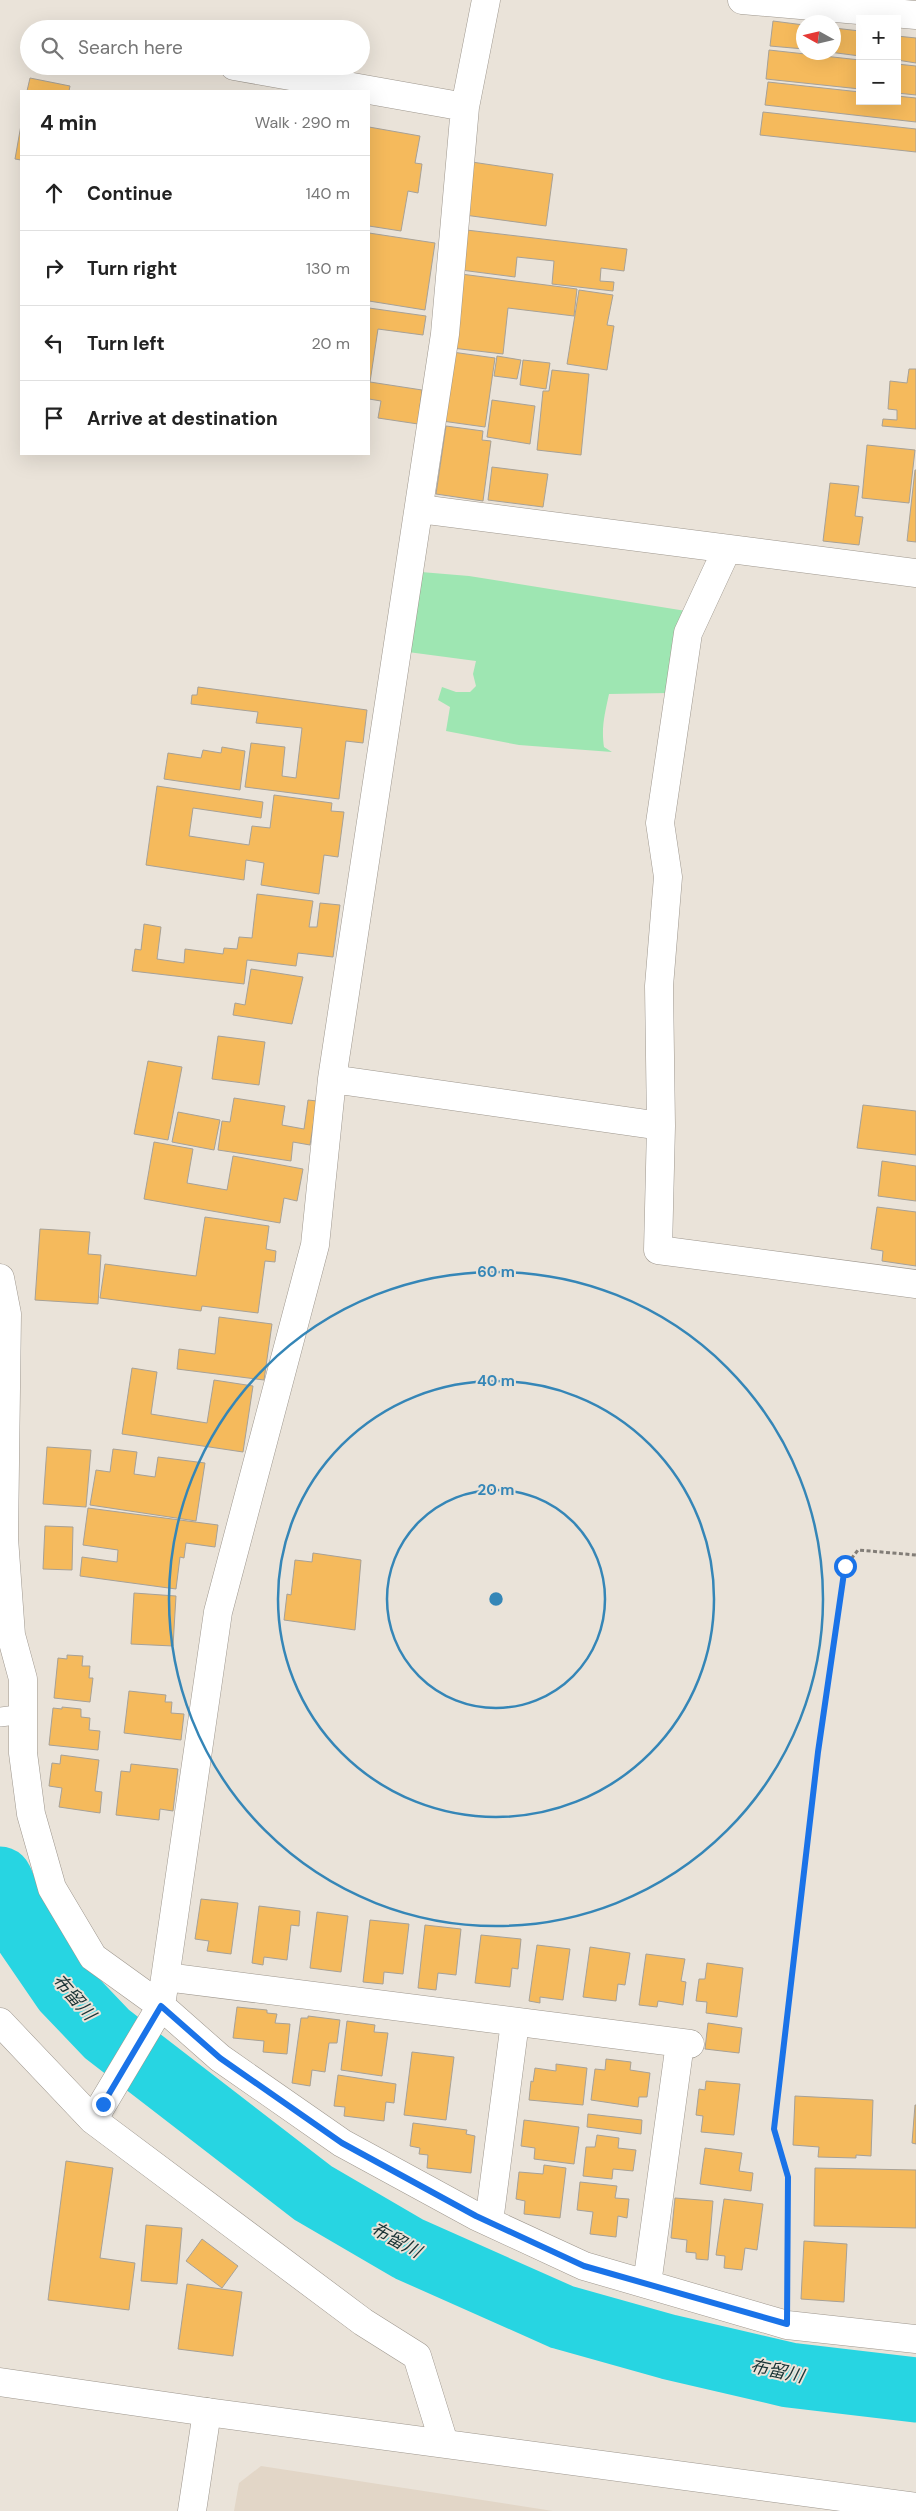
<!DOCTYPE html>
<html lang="en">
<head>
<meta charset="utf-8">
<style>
	body { margin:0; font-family:"DM Sans","Noto Sans JP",sans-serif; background:#f2f2f2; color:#222 }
	.controls { position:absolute; right:15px; top:15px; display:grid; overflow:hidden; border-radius:0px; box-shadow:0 5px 20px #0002 }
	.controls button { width:45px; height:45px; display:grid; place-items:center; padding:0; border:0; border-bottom:1px solid #e0e0e0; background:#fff; color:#222; font:25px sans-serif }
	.compass { position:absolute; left:796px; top:15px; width:45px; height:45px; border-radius:50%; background:#fff; box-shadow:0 5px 20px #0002; rotate:278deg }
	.stop { position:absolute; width:15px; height:15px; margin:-11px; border:4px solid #1a73e8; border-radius:50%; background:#fff }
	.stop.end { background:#1a73e8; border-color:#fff; box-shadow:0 1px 5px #0008 }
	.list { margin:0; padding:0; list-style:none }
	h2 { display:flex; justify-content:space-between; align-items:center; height:65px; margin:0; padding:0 20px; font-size:21px }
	h2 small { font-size:16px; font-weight:400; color:#767676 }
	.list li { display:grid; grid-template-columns:32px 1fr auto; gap:15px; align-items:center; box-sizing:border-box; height:75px; padding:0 20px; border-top:1px solid #e0e0e0 }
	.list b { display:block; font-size:19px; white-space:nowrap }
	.list em { font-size:16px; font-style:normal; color:#767676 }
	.icon { flex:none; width:28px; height:28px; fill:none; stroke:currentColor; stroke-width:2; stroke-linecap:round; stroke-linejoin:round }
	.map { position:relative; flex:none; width:916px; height:2511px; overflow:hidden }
	.search { position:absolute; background:#fff; box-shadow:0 5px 20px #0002; left:20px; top:20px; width:350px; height:55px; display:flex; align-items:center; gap:12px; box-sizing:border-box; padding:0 18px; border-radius:28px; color:#767676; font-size:19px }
	.panel { position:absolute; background:#fff; box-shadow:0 5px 20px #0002; left:20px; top:90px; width:350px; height:365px; border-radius:0px }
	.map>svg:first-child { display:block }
</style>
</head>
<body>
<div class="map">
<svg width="916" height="2511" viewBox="0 0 916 2511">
	<rect width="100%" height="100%" fill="#eae3d9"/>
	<path fill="#e2d6c7" d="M261,2466L553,2511H234L239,2483Z"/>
	<path fill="#9ee6b2" d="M421,572L469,576L686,611L669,693L609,694C605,713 601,727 604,747L612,752L519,745L446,731L450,707L438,700L442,687L456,692H470L476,686L473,674L476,661L408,652Z"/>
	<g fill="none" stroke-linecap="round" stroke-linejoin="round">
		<path stroke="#27d5e2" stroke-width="65" d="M0,1879L21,1926L65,1990L107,2034L313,2193L409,2249L562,2317L669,2347L789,2375L916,2390"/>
	</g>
	<path fill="#f5ba5c" stroke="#a7a197" d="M773,21L804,25V49L770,46Z
		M834,28L860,31V56L829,52H834Z
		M897,36L916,38V63L897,60Z
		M769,50L860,60V89L766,79Z
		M897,64L916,66V95L897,93Z
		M30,78L70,86L69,91H27Z
		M768,82L860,92V101H897V96L916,98V122L765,105Z
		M763,112L916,129V152L760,135Z
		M21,125V160L15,159Z
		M369,127L420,136L415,163L422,164L418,193L408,191L401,231L369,226Z
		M465,161L553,174L546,226L457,214Z
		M458,229L627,249L624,271L601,268L600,281L614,282L613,291L552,284L554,261L517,257L515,277L453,269Z
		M369,233L435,243L425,310L369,301Z
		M461,274L577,289L574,316L508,308L503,354L452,348Z
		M579,290L613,295L607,325L614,326L607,370L567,364Z
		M369,308L426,316L423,335L378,329L370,382L422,390L418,424L378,418L381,401L369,399Z
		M452,352L495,358L485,427L442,421Z
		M497,356L521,360L517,379L494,376Z
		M523,360L550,363L546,389L520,385Z
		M909,369H916V429L882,426L883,419L897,420V410L888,409L890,381L907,383Z
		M552,370L589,374L581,455L537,450L543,391H549Z
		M492,400L535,406L530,444L487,437Z
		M446,426L483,431L482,440L491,441L483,501L436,494Z
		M867,445L915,450L909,503L862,498Z
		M492,467L548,474L543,507L488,500Z
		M915,470H916V542L907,541Z
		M830,483L859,486L855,516L863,517L859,545L823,541Z
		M198,687L367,710L363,743L346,741L339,799L245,787L251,743L285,747L282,776L296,778L302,728L256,723L258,712L191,704L192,695H197Z
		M222,747L245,751L240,790L164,779L168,753L201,758L203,750L221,753Z
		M157,786L263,802L261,818L193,808L189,836L249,845L252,826L270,828L274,795L332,803L331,811L344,812L338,857L324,855L319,894L261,885L264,863L246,860L244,880L146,865Z
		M257,894L313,901L309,927H317L320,903L340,905L333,957L298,953L296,966L247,960L244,984L132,971L135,949L141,950L144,924L161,927L157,959L184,963L185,949L223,954L224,948L237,949L239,937L252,938Z
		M251,969L303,977L292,1024L233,1015L235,1003L245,1005Z
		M218,1036L265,1042L259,1085L212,1079Z
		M148,1061L182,1067L168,1140L134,1134Z
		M234,1098L285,1106L282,1125L304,1129L308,1100L317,1101L310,1145L293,1142L291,1161L218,1150L222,1121L230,1122Z
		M863,1105L916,1111V1155L857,1148Z
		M178,1112L220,1120L214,1150L172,1142Z
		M154,1142L193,1149L187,1183L227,1190L233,1156L303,1169L297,1201L284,1198L280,1223L144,1199Z
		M882,1161L916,1166V1201L878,1196Z
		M877,1207L916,1212V1266L882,1261L883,1251L871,1249Z
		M205,1217L269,1226L266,1249L276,1251L275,1262L265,1261L258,1313L202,1306L201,1311L100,1298L105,1264L196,1276Z
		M40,1229L90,1232L88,1254L101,1255L98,1304L35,1300Z
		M219,1317L272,1324L264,1380L177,1369L179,1349L215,1354Z
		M132,1368L157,1372L151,1414L207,1423L214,1380L253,1386L243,1452L122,1434Z
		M47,1447L91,1450L86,1507L43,1504Z
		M113,1449L137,1452L134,1474L155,1477L158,1457L205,1463L196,1521L90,1505L96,1470L110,1472Z
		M88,1508L218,1525L215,1547L186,1543L184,1558L180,1557L176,1589L80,1576L82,1557L117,1562L118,1550L83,1545Z
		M45,1526L73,1527L72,1570L43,1569Z
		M313,1553L361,1560L355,1630L284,1620L287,1594L291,1595L295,1560L312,1562Z
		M134,1593L176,1596L173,1646L131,1644Z
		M67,1655L83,1656L82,1666H90L89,1678H93L90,1702L54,1698L58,1658L67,1659Z
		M129,1691L166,1695L165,1702H172L171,1713L184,1714L181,1740L124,1733Z
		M62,1707L81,1709V1717L90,1718L89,1730L100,1731L98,1750L49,1745L53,1708L62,1709Z
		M61,1755L99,1760L95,1791L102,1792L100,1813L59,1807L62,1788L49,1786L52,1763L60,1764Z
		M131,1764L178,1769L173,1811L160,1809L159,1820L116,1815L121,1771L130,1772Z
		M201,1899L238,1903L231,1954L207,1951L209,1941L195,1939Z
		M259,1906L300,1911L299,1926L291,1925L287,1960L264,1957L263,1965L252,1963Z
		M317,1912L348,1916L341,1972L310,1968Z
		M370,1920L409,1924L403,1974L384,1972L383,1984L363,1982Z
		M425,1925L461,1929L456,1975L438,1973L436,1990L418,1988Z
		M481,1935L521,1939L518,1969L512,1968L510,1987L475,1983Z
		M537,1945L570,1949L563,2000L540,1997V2003L529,2001Z
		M590,1947L630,1953L625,1985L618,1984L616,2001L583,1997Z
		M646,1954L685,1959L681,1981L686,1982L683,2005L658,2001L657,2007L639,2005Z
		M707,1963L743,1968L737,2017L706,2013L707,2002L696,2001L699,1979H705Z
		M237,2007L267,2010V2013L277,2014L275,2023L290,2024L287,2054L263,2052L264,2041L233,2038Z
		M308,2016L340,2020L337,2043H329L325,2072L312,2070L310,2086L292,2083L301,2018H308Z
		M347,2021L375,2025L374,2032L388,2033L382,2076L341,2070Z
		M708,2023L742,2028L739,2053L705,2049Z
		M412,2052L454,2057L446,2120L404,2115Z
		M606,2059L631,2062L630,2070L650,2073L647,2097H639L638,2107L591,2100L595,2069L605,2070Z
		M556,2064L587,2068L583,2105L529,2100L531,2081L533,2082L535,2068L556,2071Z
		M338,2075L396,2084L394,2103L386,2102L384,2121L344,2116L345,2107L334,2106Z
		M706,2081L740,2084L734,2135L701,2132L703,2116L696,2115L699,2089L705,2090Z
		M795,2096L873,2100L871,2156L856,2155V2158L818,2157L819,2147L793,2145Z
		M915,2105H916V2144L912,2143Z
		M588,2114L642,2120L641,2134L587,2127Z
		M524,2120L579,2127L574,2164L534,2159L535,2148L521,2146Z
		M413,2123L467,2130L466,2134L475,2136L471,2173L427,2168L428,2155L419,2154L420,2148L410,2146Z
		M597,2135L619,2138L618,2148L636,2150L633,2171L613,2169L612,2179L583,2176L586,2147H595Z
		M705,2148L742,2153L739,2171L753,2173L751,2191L700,2184Z
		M66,2161L113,2168L100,2258L135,2263L129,2310L48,2300Z
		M544,2165L566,2168L560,2218L524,2214L525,2201L516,2199L519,2172L543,2174Z
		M815,2168L916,2170V2228L814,2226Z
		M580,2182L617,2186L615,2198L629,2199L627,2218L618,2216L616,2237L590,2234L593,2212L577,2210Z
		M675,2198L713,2201L708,2260L696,2259V2253L686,2252L687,2240L671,2238Z
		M724,2199L763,2204L757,2250L745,2248L742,2270L724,2268L725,2256L716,2255Z
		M146,2225L182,2228L177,2284L141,2281Z
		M202,2239L238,2266L222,2288L186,2261Z
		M804,2241L847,2244L844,2302L801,2299Z
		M187,2284L242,2292L233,2356L178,2349Z"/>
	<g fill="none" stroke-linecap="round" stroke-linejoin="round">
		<g stroke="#9e978e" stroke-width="20">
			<path id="service" d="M0,1717L24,1714"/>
		</g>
		<g stroke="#9e978e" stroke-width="29">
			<path id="minor" d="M742,0L916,15
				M234,66L465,107
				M420,509L916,573
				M332,1079L661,1126L658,1250L916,1284
				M661,1126L659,986L668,877L660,823L688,633L727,549
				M0,1278L7,1314L4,1538L11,1635L23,1679V1753L31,1814L52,1888L93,1957L161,2006L220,2058L342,2143L476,2216L584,2266L787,2325L916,2339
				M166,1977L690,2044
				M0,2022L93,2120L363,2322L417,2356L444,2443
				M93,2120L161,2006L218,1612L315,1245L332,1079L445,334L465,107L486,0
				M489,2222L515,2022
				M647,2284L680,2043
				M192,2511L207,2412"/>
		</g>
		<g stroke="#9e978e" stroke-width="29">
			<path id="tertiary" d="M0,2382L207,2412L916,2507"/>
		</g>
		<path stroke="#827d77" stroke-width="3" stroke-dasharray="4 2.5" stroke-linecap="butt" d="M787,2291L788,2177L774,2129L818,1752L845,1567L858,1550L916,1555"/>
		<use href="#service" stroke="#fff" stroke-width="19"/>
		<use href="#minor" stroke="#fff" stroke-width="28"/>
		<use href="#tertiary" stroke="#fff" stroke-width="28"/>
	</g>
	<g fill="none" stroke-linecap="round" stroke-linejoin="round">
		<path stroke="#1a73e8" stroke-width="6" d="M103,2104L161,2006L220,2058L342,2143L476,2216L584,2266L787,2324L788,2177L774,2129L818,1752L845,1566"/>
	</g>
	<g fill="none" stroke="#3586b7" stroke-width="2.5">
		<circle cx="496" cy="1599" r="109"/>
		<circle cx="496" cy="1599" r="218"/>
		<circle cx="496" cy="1599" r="327"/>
	</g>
	<g text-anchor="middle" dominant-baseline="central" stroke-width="4" stroke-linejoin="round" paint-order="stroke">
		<g font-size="18" font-style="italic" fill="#193335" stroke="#eae3d9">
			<text transform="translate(74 1997) rotate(49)">布留川</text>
			<text transform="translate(396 2240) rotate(29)">布留川</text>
			<text transform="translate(777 2371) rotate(12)">布留川</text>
		</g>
	</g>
	<circle cx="496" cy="1599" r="8" fill="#3586b7" stroke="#eae3d9" stroke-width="2.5"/>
	<g font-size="15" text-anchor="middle" font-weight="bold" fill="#3586b7" stroke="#eae3d9" stroke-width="4" stroke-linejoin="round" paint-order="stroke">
		<text x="496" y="1277">60 m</text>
		<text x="496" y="1386">40 m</text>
		<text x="496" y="1495">20 m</text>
	</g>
</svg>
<div class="controls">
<button>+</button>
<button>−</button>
</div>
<svg class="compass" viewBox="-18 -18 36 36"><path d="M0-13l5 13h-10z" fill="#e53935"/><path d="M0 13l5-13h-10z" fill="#767676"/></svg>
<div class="stop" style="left:845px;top:1566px"></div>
<div class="stop end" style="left:103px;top:2104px"></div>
<div class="search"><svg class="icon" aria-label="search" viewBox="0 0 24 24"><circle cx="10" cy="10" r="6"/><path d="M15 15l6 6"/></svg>Search here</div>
<section class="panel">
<h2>4 min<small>Walk · 290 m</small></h2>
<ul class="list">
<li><svg class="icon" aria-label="ahead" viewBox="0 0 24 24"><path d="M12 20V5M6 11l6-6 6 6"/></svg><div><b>Continue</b></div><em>140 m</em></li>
<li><svg class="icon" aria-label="right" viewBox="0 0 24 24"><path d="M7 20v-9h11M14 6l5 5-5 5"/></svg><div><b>Turn right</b></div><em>130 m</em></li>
<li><svg class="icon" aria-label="left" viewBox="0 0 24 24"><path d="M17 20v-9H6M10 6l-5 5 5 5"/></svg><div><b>Turn left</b></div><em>20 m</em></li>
<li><svg class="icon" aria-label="arrive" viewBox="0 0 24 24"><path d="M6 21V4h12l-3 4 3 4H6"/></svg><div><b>Arrive at destination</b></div></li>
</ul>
</section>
</div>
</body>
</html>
